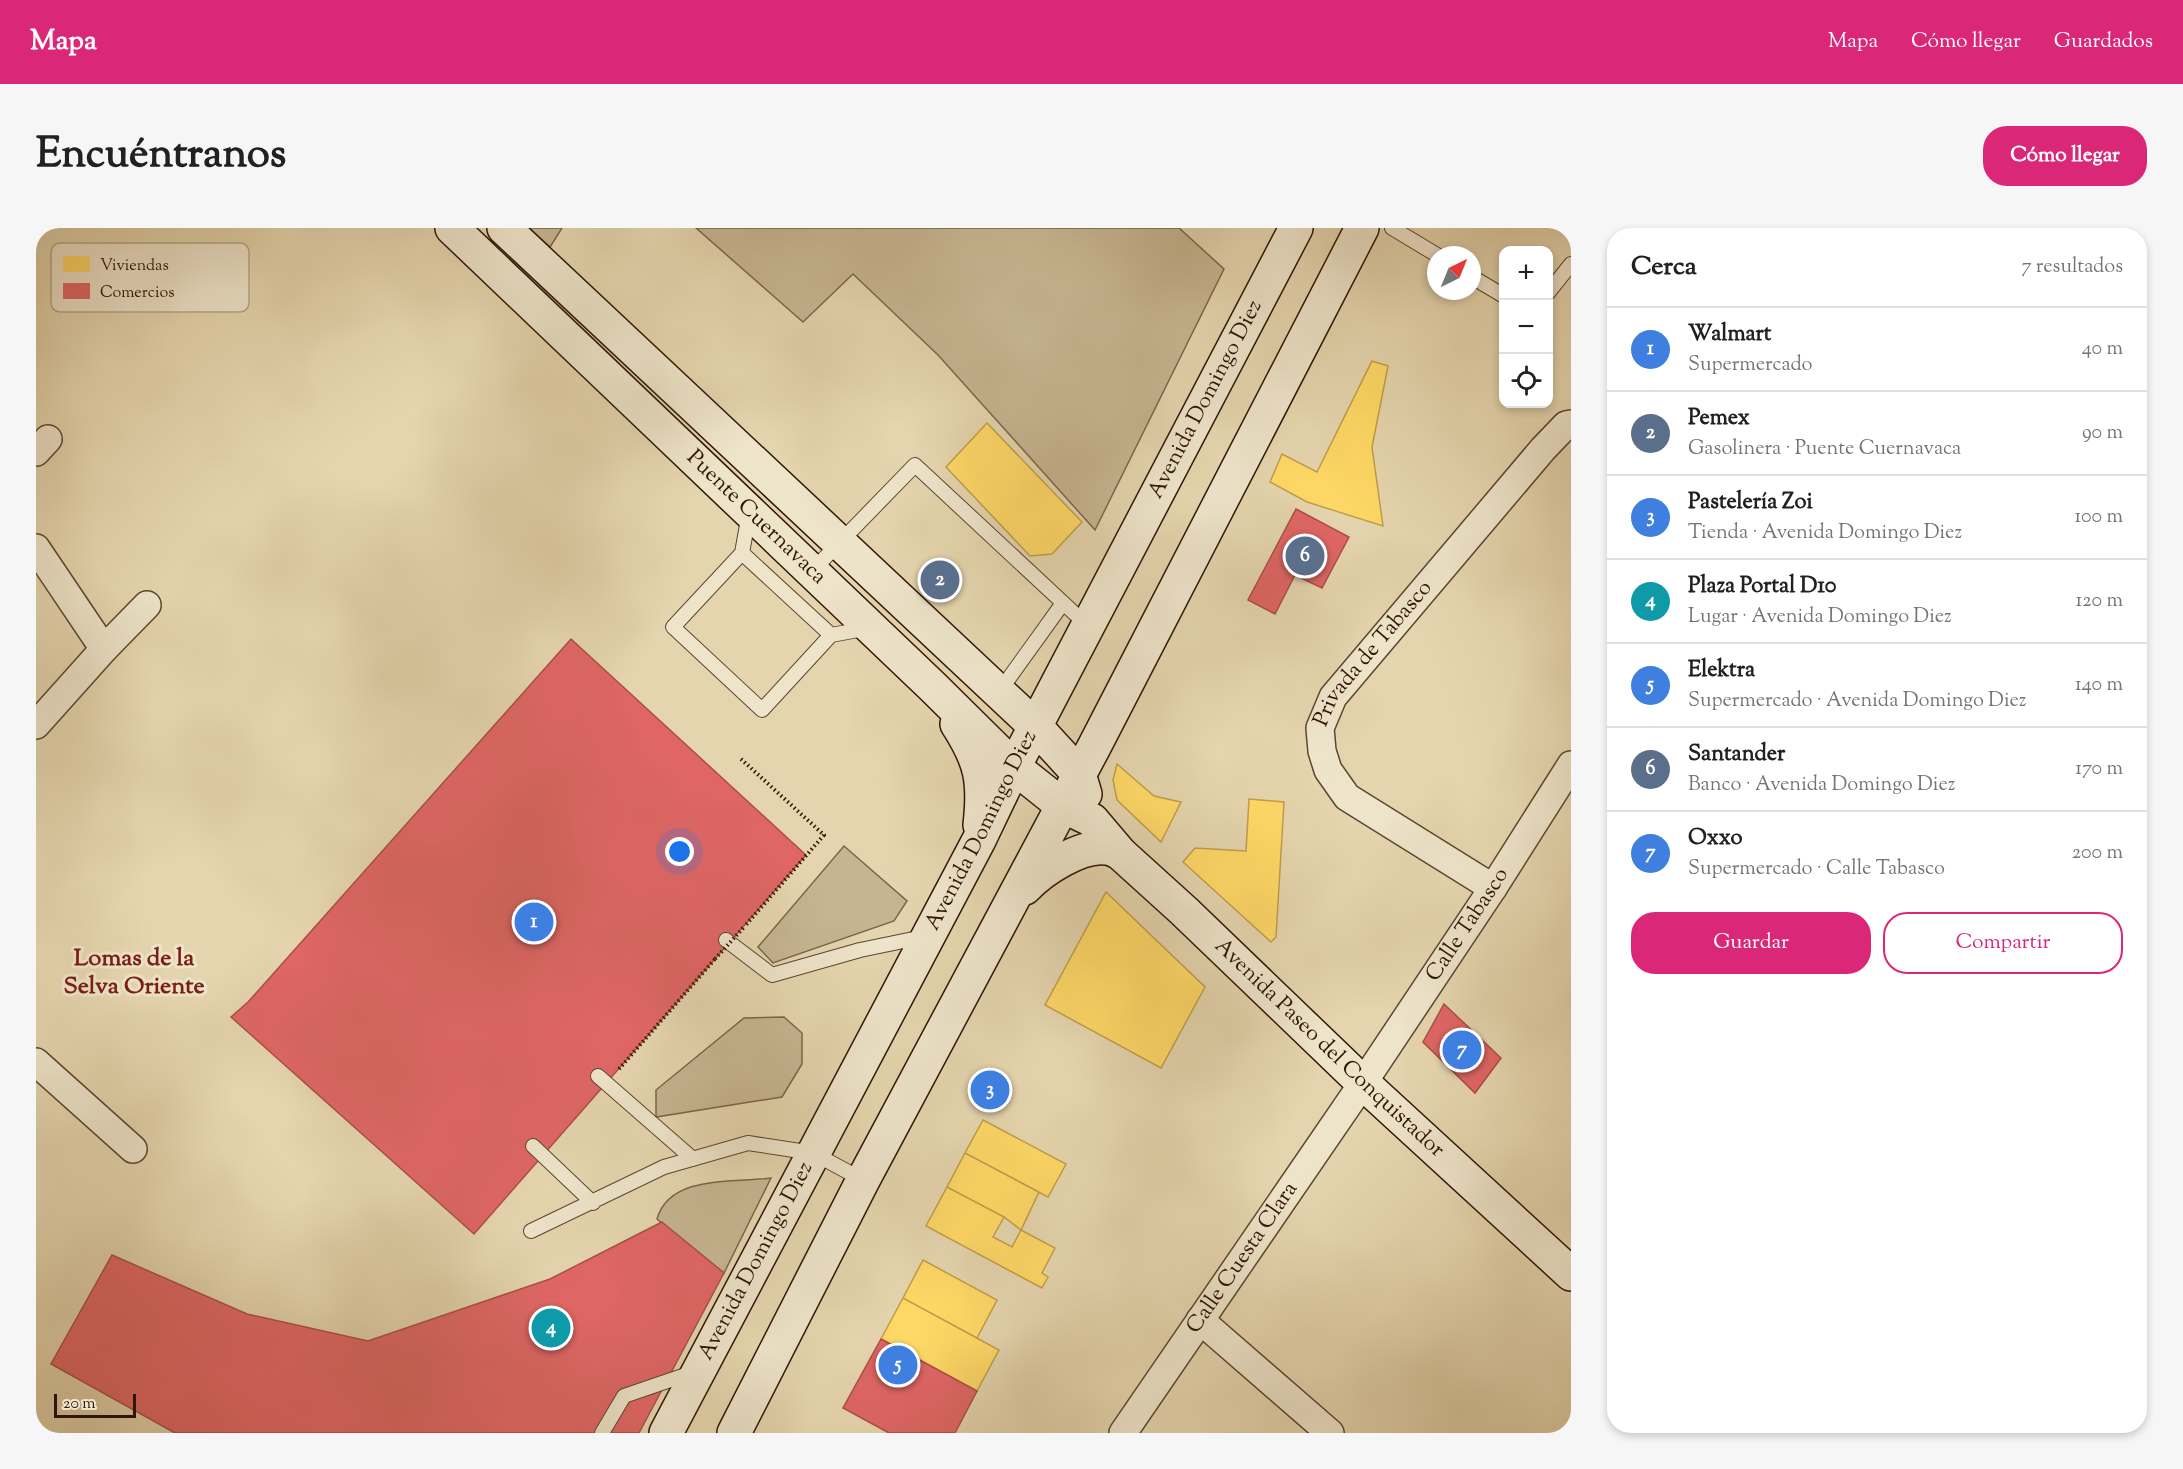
<!DOCTYPE html>
<html lang="es">
<head>
<meta charset="utf-8">
<style>
	body { margin:0; font-family:"Sorts Mill Goudy",serif; background:#f6f6f6; color:#202124 }
	.controls { position:absolute; right:18px; top:18px; display:grid; overflow:hidden; border-radius:12px; box-shadow:0 3px 9px #0003 }
	.controls button { width:54px; height:54px; display:grid; place-items:center; padding:0; border:0; border-bottom:2px solid #e0e0e0; background:#fff; color:#202124; font:30px sans-serif }
	.compass { position:absolute; left:1391px; top:18px; width:54px; height:54px; border-radius:50%; background:#fff; box-shadow:0 3px 9px #0003; rotate:43deg }
	.scale { position:absolute; left:18px; bottom:15px; width:82px; box-sizing:border-box; padding-left:6px; border:3px solid #2f1605; border-top:0; font-size:16px; line-height:21px; white-space:nowrap; color:#2f1605; -webkit-text-stroke:4px #eee4ca; paint-order:stroke }
	.you { position:absolute; left:644px; top:624px; width:21px; height:21px; margin:-15px; border:4px solid #fff; border-radius:50%; background:#1a73e8; box-shadow:0 0 0 9px #1a73e833 }
	.badge { display:grid; place-items:center; width:39px; height:39px; border-radius:50%; background:#db2777; color:#fff; font-size:20px; font-weight:700 }
	.pin { position:absolute; translate:-50% -50%; border:3px solid #fff; box-shadow:0 2px 6px #0006 }
	.list { margin:0; padding:0; list-style:none }
	h2 { display:flex; justify-content:space-between; align-items:center; height:78px; margin:0; padding:0 24px; font-size:26px }
	h2 small { font-size:20px; font-weight:400; color:#757577 }
	.list li { display:grid; grid-template-columns:39px 1fr auto; gap:18px; align-items:center; box-sizing:border-box; height:84px; padding:0 24px; border-top:2px solid #e0e0e0 }
	.list b { display:block; font-size:22px; white-space:nowrap }
	.list p { margin:0; font-size:20px; white-space:nowrap; color:#757577 }
	.list em { font-size:20px; font-style:normal; color:#757577 }
	.actions { display:flex; gap:12px; padding:18px 24px }
	.actions a { flex:1; padding:14px 0; border:2px solid #db2777; border-radius:24px; text-align:center; font-size:21px; color:#db2777 }
	.actions .main { background:#db2777; color:#fff }
	.icon { flex:none; width:33px; height:33px; fill:none; stroke:currentColor; stroke-width:2; stroke-linecap:round; stroke-linejoin:round }
	.map { position:relative; flex:none; width:1535px; height:1205px; overflow:hidden; border-radius:24px }
	header { display:flex; align-items:center; gap:36px; box-sizing:border-box; height:84px; padding:0 30px; background:#db2777; color:#fff }
	header strong { font-size:28px }
	nav { display:flex; gap:33px; margin-inline-start:auto; font-size:21px }
	.intro { display:flex; align-items:center; justify-content:space-between; box-sizing:border-box; height:144px; padding:0 36px }
	h1 { margin:0; font-size:42px }
	.button { padding:15px 27px; border-radius:24px; background:#db2777; color:#fff; font-size:21px; font-weight:700 }
	main { display:flex; gap:36px; padding:0 36px }
	aside { flex:1; background:#fff; border-radius:24px; box-shadow:0 3px 9px #0003 }
	.map>svg:first-child { display:block }
</style>
</head>
<body>
<header>
<strong>Mapa</strong>
<nav><a>Mapa</a><a>Cómo llegar</a><a>Guardados</a></nav>
</header>
<div class="intro"><h1>Encuéntranos</h1><a class="button">Cómo llegar</a></div>
<main>
<div class="map">
<svg width="1535" height="1205" viewBox="0 0 1535 1205">
	<rect width="100%" height="100%" fill="#e5d5ae"/>
	<filter id="stains"><feTurbulence type="fractalNoise" baseFrequency=".00333" numOctaves="4"/><feColorMatrix values="0 0 0 0 .2 0 0 0 0 .09 0 0 0 0 .02 0 0 0 .5 -.17"/></filter>
	<radialGradient id="worn" r=".72"><stop offset=".6" stop-color="#630" stop-opacity="0"/><stop offset="1" stop-color="#630" stop-opacity=".3"/></radialGradient>
	<path fill="#c6b591" stroke="#7a664b" stroke-width="1.5" d="M493,0H526L514,19Z
		M660,0H1143L1188,41L1059,302L902,127L817,46L767,94Z
		M808,618L871,673L858,693L737,735L722,719Z
		M748,789L766,805V836L746,869L620,889V862L708,790Z
		M735,950L688,1045L621,991C634,946 699,955 735,950Z"/>
	<path fill="#ffd966" stroke="#c19e49" stroke-width="1.5" d="M1336,133L1352,138L1336,219L1347,298L1271,274L1234,254L1246,226L1281,244Z
		M951,195L1046,294L1016,326L994,328L910,239Z
		M1081,536L1118,568L1145,574L1125,614L1081,572L1077,552Z
		M1213,571L1248,574L1240,709L1235,714L1147,634L1159,620L1210,623Z
		M1070,664L1169,759L1125,840L1009,777Z
		M947,892L1030,936L1012,969L929,925Z
		M929,925L1003,964L985,1002L968,989L911,959Z
		M911,959L968,989L957,1009L976,1019L985,1002L1019,1020L1006,1045L1012,1049L1006,1060L890,998Z
		M887,1032L961,1072L941,1110L867,1070Z
		M867,1070L963,1122L941,1163L845,1111Z"/>
	<path fill="#e06666" stroke="#ab4e49" stroke-width="1.5" d="M1260,281L1313,309L1286,360L1259,347L1239,386L1212,372Z
		M535,411L770,627L438,1006L195,789L212,774Z
		M1408,776L1465,830L1439,865L1387,814Z
		M626,994L688,1045L603,1205H139L15,1136L76,1027L211,1086L332,1113L514,1051Z
		M845,1111L941,1163L919,1205H853L807,1180Z"/>
	<g fill="none" stroke-linecap="round" stroke-linejoin="round">
		<g stroke="#5c462f" stroke-width="16">
			<path id="service" d="M1356,0L1401,27
				M1436,49L1468,68
				M1512,65L1535,36
				M713,286L706,325L795,407L833,400
				M706,325L637,399L726,482L795,407
				M776,343L879,237L1052,398
				M963,464L1027,375
				M690,712L736,747L824,722L887,709
				M562,848L657,931
				M497,918L557,975
				M495,1003L628,939L712,915L777,925L827,952
				M566,1205L588,1168L658,1144"/>
		</g>
		<g stroke="#5c462f" stroke-width="30">
			<g id="minor">
				<path d="M0,224L12,211"/>
				<path d="M0,320L68,421"/>
				<path d="M0,497L68,421L111,377"/>
				<path id="s1" d="M1457,660L1311,569L1292,542L1286,523L1284,500L1297,469L1507,221L1530,197L1535,196"/>
				<path d="M0,834L97,921"/>
				<path d="M1164,1092L1294,1205"/>
				<path id="s2" d="M1087,1205L1327,855L1457,660L1535,537"/>
			</g>
		</g>
		<g stroke="#2f1605" stroke-width="36">
			<g id="secondary">
				<path id="s3" d="M416,0L897,459L978,539L1027,578L1056,592L1084,625L1148,683L1327,855L1535,1046"/>
				<path d="M468,0L999,498L1043,546L1049,566"/>
				<path d="M921,496C945,533 949,553 944,597"/>
				<path d="M989,660C1006,642 1044,617 1070,620C1074,620 1080,623 1084,625"/>
				<path id="s4" d="M630,1205L943,612L978,539L1260,0"/>
				<path d="M698,1205L827,952L1058,519L1326,0"/>
			</g>
		</g>
		<path stroke="#2f1605" stroke-width="4" stroke-dasharray="1.5 3" stroke-linecap="butt" d="M705,531L788,607L709,698
			M583,841L679,731"/>
		<use href="#service" stroke="#eee4ca" stroke-width="14"/>
		<use href="#minor" stroke="#eee4ca" stroke-width="27"/>
		<use href="#secondary" stroke="#eee4ca" stroke-width="33"/>
		<path stroke="#2f1605" stroke-width="4" stroke-dasharray="1.5 3" stroke-linecap="butt" d="M679,731L709,698"/>
	</g>
	<g text-anchor="middle" dominant-baseline="central" stroke-width="6" stroke-linejoin="round" paint-order="stroke">
		<g font-size="22" fill="#2f1605" stroke="#eee4ca">
			<text stroke="none"><textPath href="#s4" startOffset="1166">Avenida Domingo Diez</textPath></text>
			<text stroke="none"><textPath href="#s3" startOffset="420">Puente Cuernavaca</textPath></text>
			<text stroke="none"><textPath href="#s1" startOffset="340">Privada de Tabasco</textPath></text>
			<text stroke="none"><textPath href="#s4" startOffset="680">Avenida Domingo Diez</textPath></text>
			<text stroke="none"><textPath href="#s2" startOffset="614">Calle Tabasco</textPath></text>
			<text stroke="none"><textPath href="#s3" startOffset="1203">Avenida Paseo del Conquistador</textPath></text>
			<text stroke="none"><textPath href="#s2" startOffset="212">Calle Cuesta Clara</textPath></text>
			<text stroke="none"><textPath href="#s4" startOffset="194">Avenida Domingo Diez</textPath></text>
		</g>
		<g font-size="24" font-weight="bold" fill="#7a1f14" stroke="#eee4ca">
			<text x="98" y="731">Lomas de la<tspan x="98" dy="28">Selva Oriente</tspan></text>
		</g>
	</g>
	<rect x="15" y="15" width="198" height="69" rx="9" fill="#eee4ca" stroke="#b5a68f" stroke-width="1.5"/>
	<rect x="27" y="28" width="27" height="16" fill="#ffd966"/>
	<rect x="27" y="55" width="27" height="16" fill="#e06666"/>
	<g font-size="16" fill="#2f1605">
		<text x="64" y="42">Viviendas</text>
		<text x="64" y="69">Comercios</text>
	</g>
	<rect width="100%" height="100%" filter="url(#stains)"/>
	<rect width="100%" height="100%" fill="url(#worn)"/>
</svg>
<div class="controls">
<button>+</button>
<button>−</button>
<button><svg class="icon" aria-label="locate" viewBox="0 0 24 24"><circle cx="12" cy="12" r="6"/><path d="M12 2v4M12 18v4M2 12h4M18 12h4"/></svg></button>
</div>
<svg class="compass" viewBox="-18 -18 36 36"><path d="M0-13l5 13h-10z" fill="#e53935"/><path d="M0 13l5-13h-10z" fill="#757577"/></svg>
<div class="scale">20 m</div>
<div class="you"></div>
<div class="pin badge" style="left:498px;top:694px;background:#3f7fe0">1</div>
<div class="pin badge" style="left:904px;top:352px;background:#5c6f8a">2</div>
<div class="pin badge" style="left:954px;top:862px;background:#3f7fe0">3</div>
<div class="pin badge" style="left:515px;top:1100px;background:#0f9aa8">4</div>
<div class="pin badge" style="left:862px;top:1137px;background:#3f7fe0">5</div>
<div class="pin badge" style="left:1269px;top:328px;background:#5c6f8a">6</div>
<div class="pin badge" style="left:1426px;top:822px;background:#3f7fe0">7</div>
</div>
<aside>
<h2>Cerca<small>7 resultados</small></h2>
<ul class="list">
<li><span class="badge" style="background:#3f7fe0">1</span><div><b>Walmart</b><p>Supermercado</p></div><em>40 m</em></li>
<li><span class="badge" style="background:#5c6f8a">2</span><div><b>Pemex</b><p>Gasolinera · Puente Cuernavaca</p></div><em>90 m</em></li>
<li><span class="badge" style="background:#3f7fe0">3</span><div><b>Pastelería Zoi</b><p>Tienda · Avenida Domingo Diez</p></div><em>100 m</em></li>
<li><span class="badge" style="background:#0f9aa8">4</span><div><b>Plaza Portal D10</b><p>Lugar · Avenida Domingo Diez</p></div><em>120 m</em></li>
<li><span class="badge" style="background:#3f7fe0">5</span><div><b>Elektra</b><p>Supermercado · Avenida Domingo Diez</p></div><em>140 m</em></li>
<li><span class="badge" style="background:#5c6f8a">6</span><div><b>Santander</b><p>Banco · Avenida Domingo Diez</p></div><em>170 m</em></li>
<li><span class="badge" style="background:#3f7fe0">7</span><div><b>Oxxo</b><p>Supermercado · Calle Tabasco</p></div><em>200 m</em></li>
</ul>
<div class="actions"><a class="main">Guardar</a><a>Compartir</a></div>
</aside>
</main>
</body>
</html>
